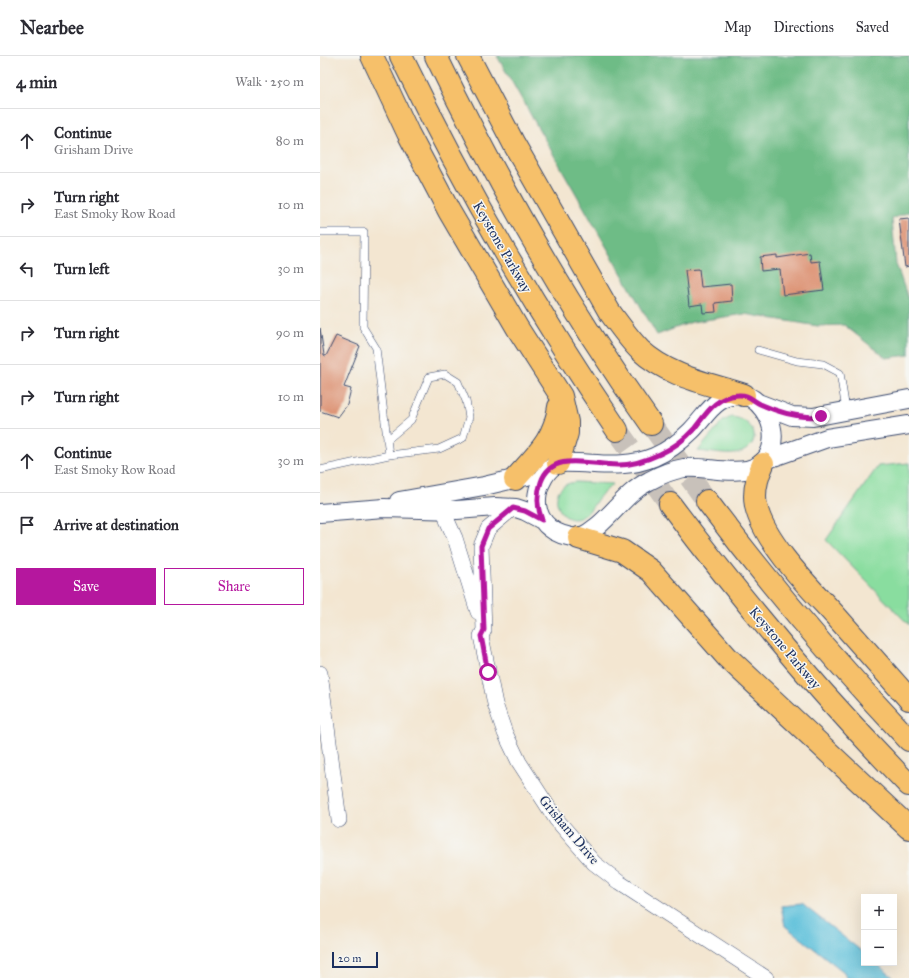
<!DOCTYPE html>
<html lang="en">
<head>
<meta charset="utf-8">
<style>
	body { margin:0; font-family:"IM FELL Great Primer",serif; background:#f7f7f7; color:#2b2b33 }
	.controls { position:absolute; right:12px; bottom:12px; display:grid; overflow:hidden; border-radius:0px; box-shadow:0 4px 16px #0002 }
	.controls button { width:36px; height:36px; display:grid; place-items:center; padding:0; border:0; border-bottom:1px solid #e1e1e2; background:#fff; color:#2b2b33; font:20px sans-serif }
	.scale { position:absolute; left:12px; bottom:10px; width:46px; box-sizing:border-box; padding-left:4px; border:2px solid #1b2f5e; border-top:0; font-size:11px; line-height:14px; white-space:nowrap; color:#1b2f5e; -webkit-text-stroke:3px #f6f6f2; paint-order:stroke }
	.stop { position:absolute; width:12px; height:12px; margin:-9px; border:3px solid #b5179e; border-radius:50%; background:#fff }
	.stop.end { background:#b5179e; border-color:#fff; box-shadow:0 1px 4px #0008 }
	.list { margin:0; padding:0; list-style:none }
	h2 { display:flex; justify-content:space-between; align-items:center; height:52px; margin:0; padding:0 16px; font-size:17px }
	h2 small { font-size:13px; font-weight:400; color:#7c7c81 }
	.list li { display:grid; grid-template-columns:26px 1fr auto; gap:12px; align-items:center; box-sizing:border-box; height:64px; padding:0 16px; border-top:1px solid #e1e1e2 }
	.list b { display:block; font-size:15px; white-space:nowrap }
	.list p { margin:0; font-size:13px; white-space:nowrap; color:#7c7c81 }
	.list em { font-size:13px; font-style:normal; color:#7c7c81 }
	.actions { display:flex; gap:8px; padding:12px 16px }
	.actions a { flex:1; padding:9px 0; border:1px solid #b5179e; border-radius:0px; text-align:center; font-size:14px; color:#b5179e }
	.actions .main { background:#b5179e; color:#fff }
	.icon { flex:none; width:22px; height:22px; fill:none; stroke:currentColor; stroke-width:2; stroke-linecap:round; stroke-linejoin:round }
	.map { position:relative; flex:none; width:589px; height:922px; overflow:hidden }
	header { display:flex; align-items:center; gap:24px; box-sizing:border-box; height:56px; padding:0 20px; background:#fff; border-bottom:1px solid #e1e1e2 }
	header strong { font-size:19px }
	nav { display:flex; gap:22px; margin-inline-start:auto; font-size:14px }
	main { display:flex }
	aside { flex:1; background:#fff }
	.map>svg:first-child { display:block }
</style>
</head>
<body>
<header>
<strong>Nearbee</strong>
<nav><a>Map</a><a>Directions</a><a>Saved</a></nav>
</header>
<main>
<aside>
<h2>4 min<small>Walk · 250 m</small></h2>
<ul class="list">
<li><svg class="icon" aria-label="ahead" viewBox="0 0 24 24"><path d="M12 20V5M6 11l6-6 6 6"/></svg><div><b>Continue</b><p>Grisham Drive</p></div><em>80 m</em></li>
<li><svg class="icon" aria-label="right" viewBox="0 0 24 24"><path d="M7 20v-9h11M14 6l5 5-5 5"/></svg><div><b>Turn right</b><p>East Smoky Row Road</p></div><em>10 m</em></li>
<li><svg class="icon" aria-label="left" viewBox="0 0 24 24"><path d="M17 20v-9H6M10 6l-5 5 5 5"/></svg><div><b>Turn left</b></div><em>30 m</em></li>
<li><svg class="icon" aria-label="right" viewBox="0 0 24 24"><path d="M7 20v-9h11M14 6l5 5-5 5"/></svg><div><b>Turn right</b></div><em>90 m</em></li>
<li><svg class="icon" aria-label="right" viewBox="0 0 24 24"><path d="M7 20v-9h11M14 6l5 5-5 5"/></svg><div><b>Turn right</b></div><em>10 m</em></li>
<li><svg class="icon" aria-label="ahead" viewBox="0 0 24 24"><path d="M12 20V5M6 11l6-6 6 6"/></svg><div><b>Continue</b><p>East Smoky Row Road</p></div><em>30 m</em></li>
<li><svg class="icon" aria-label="arrive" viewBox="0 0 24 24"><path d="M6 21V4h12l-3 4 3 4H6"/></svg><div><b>Arrive at destination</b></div></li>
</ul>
<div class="actions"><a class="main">Save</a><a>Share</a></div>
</aside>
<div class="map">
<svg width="589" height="922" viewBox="0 0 589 922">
	<rect width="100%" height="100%" fill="#f6f6f2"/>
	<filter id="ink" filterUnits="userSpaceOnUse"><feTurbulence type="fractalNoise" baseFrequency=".025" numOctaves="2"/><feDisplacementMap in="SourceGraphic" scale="8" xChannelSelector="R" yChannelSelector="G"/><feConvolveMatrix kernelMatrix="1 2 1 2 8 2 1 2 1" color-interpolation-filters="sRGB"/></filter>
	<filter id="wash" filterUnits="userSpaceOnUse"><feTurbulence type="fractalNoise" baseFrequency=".012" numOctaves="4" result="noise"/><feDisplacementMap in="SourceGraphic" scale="16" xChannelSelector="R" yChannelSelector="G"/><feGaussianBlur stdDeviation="0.9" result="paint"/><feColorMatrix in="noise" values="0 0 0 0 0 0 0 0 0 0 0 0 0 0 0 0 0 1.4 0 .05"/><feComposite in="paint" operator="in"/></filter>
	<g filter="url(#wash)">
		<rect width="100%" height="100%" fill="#f3e6d1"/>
		<path fill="#89dd9f" stroke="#52867e" d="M411,361C432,362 445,385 422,396C411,401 391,396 378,395L403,365Z
			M589,407V569L506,484L558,410Z
			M256,426L293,428C289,432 285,435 281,439C275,445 272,454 265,459C241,477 220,429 256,426Z"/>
		<path fill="#6ebc86" stroke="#447672" d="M177,0H589V156L572,163L576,208L589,245V299L566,302L524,269L498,270L424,258L372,266L337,279Z"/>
		<path fill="#5cc0da" stroke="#3c789c" d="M482,848L544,897V907H556L574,922H526L524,916L465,870L461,850Z"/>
		<g id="blocks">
			<path fill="#dc8f6f" d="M589,162V210L585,211L579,163Z
				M490,197L491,206L500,205L504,234L463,239L460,213L441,215L440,201L457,199V202Z
				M379,213L381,231L411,228L412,245L395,247L396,256L383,257L382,248L369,250L365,214Z
				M0,272L4,299L6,300L16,280L40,290L24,331L31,333L27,349L18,361L0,355Z"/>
		</g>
	</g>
	<g filter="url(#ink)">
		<use href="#blocks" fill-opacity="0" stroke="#3b4a6f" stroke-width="1"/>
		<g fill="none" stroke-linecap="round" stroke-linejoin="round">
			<path stroke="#c8c1ba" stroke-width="22" stroke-dasharray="22 11" stroke-linecap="butt" d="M331,368L387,445
				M297,374L350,448"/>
			<g stroke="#3b4a6f" stroke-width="8">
				<path id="service" d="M0,176H44L43,271L56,292L69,399L0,414
					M438,294L477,305L503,308L520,317L526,354
					M67,384L91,364L109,321L125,318L138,326L146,345L149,361L143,382L119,393L69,399"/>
			</g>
			<g stroke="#3b4a6f" stroke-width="16">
				<path id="minor" d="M123,444L127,464L135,482L158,556
					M193,452L168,473L161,490L164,574L161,580L175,648L185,677L199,706L236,763L274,807L300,827L446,922
					M0,617L19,764"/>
			</g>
			<g stroke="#3b4a6f" stroke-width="20">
				<path id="tertiary" d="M424,339C435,342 442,350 448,361C453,371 454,382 451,393C440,429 391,409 364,412C352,414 340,419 329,425C301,439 288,469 259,482C249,481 238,479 230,472C208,455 216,420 238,407C272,405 300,415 334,401C348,395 360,386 371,375C388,358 395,338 424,339Z
					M438,347L472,360L493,361L589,343
					M448,403L507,382L589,369
					M79,445L164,430L207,420
					M0,457L64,452L137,454L175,451L196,452L205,455L222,464"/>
			</g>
			<g stroke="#3b4a6f" stroke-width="24">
				<path id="motorway" d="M52,0L88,77L129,155L198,273L241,340L247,366V377L238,407
					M81,0C144,130 216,255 297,374
					M116,0C178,128 248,252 331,368
					M148,0L194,88L289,255C299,269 309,283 320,294C349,321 388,327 424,339
					M443,408C437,421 433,435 436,450C444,486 489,531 514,558C539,586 564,615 589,643
					M195,423C216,399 234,385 239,351
					M387,445C449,528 517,608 589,684
					M350,448C424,547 503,641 589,729
					M259,482L302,495L331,515L407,601L589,772"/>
			</g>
			<use href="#service" stroke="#fff" stroke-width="7"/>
			<use href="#minor" stroke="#fff" stroke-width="15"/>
			<use href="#tertiary" stroke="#fff" stroke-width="18"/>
			<use href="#motorway" stroke="#f6c06b" stroke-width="22"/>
		</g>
	</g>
	<g fill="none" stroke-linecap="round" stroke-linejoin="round" filter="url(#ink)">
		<path stroke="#b5179e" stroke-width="5" d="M168,616L161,580L164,574L161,490L168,473L193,452L205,455L222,464C217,451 216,440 221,426C232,393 273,410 299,409C313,409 327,404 340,398C353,392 365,383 374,373C386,358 396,340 418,339C428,338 432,344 440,348C460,357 480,363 501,360"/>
	</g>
	<g text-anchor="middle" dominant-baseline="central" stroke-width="3" stroke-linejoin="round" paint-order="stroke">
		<g font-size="14" fill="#1b2f5e" stroke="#f6f6f2">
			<text transform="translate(182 191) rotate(60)">Keystone Parkway</text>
			<text transform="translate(465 592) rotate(50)">Keystone Parkway</text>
			<text transform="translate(249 774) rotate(50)">Grisham Drive</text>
		</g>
	</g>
</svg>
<div class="controls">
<button>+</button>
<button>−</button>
</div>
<div class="scale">20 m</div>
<div class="stop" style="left:168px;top:616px"></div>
<div class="stop end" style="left:501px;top:360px"></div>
</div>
</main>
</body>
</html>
